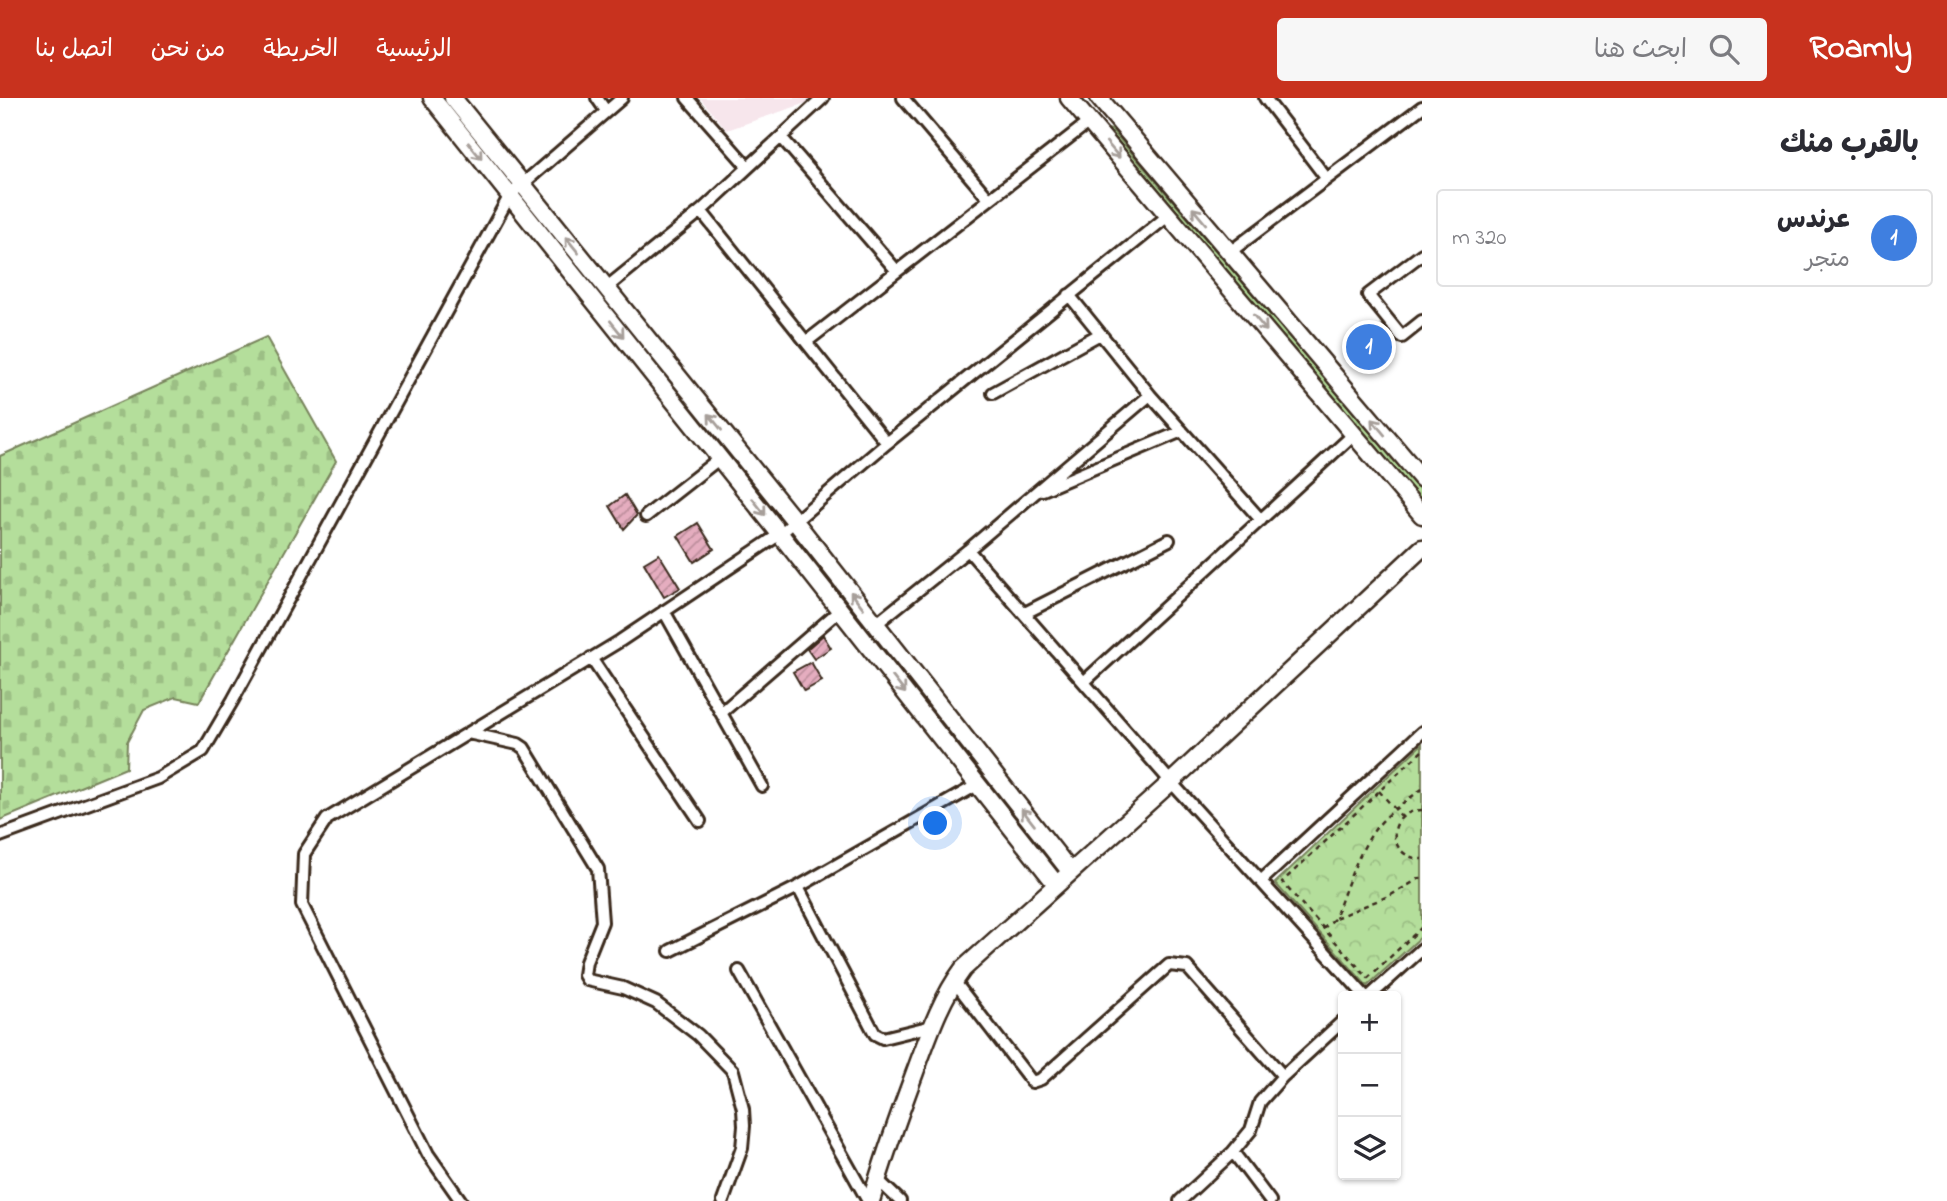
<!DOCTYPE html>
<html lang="ar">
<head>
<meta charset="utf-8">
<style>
	body { margin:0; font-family:"Indie Flower","Playpen Sans Arabic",sans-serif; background:#f7f7f7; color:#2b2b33; direction:rtl }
	.controls { position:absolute; right:21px; bottom:21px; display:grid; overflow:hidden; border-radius:7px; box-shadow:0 2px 5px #0004 }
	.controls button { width:63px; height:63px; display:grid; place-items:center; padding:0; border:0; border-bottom:2px solid #e1e1e2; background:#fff; color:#2b2b33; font:35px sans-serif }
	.you { position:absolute; left:936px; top:726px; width:24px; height:24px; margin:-18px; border:5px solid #fff; border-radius:50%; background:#1a73e8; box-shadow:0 0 0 10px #1a73e833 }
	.badge { display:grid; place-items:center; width:46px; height:46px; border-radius:50%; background:#c8321e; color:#fff; font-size:23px; font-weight:700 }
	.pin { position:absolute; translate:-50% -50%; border:4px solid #fff; box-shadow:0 2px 7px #0006 }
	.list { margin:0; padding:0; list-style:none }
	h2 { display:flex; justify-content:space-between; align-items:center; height:91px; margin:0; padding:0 28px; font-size:30px }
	h2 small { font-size:23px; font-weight:400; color:#7c7c81 }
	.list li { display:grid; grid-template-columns:46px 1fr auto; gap:21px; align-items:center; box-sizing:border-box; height:98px; margin:0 14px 14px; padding:0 14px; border:2px solid #e1e1e2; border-radius:7px }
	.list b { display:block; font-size:26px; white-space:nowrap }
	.list p { margin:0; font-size:23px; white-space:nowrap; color:#7c7c81 }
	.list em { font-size:23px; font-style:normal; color:#7c7c81 }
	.icon { flex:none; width:38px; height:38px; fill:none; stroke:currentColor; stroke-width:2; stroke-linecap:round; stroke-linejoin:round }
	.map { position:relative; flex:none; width:1422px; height:1103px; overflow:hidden; direction:ltr }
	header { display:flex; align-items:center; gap:42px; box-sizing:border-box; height:98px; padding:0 35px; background:#c8321e; color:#fff }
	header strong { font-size:33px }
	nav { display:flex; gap:38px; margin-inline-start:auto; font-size:24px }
	.search { width:490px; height:63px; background:#f7f7f7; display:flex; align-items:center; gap:18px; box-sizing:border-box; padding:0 24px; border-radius:7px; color:#7c7c81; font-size:26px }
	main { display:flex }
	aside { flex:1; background:#fff }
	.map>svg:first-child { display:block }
</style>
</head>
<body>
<header>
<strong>Roamly</strong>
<div class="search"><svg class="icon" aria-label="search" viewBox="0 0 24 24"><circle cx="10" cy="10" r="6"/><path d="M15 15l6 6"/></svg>ابحث هنا</div>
<nav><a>الرئيسية</a><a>الخريطة</a><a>من نحن</a><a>اتصل بنا</a></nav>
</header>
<main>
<aside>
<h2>بالقرب منك<small></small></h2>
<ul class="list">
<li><span class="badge" style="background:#3f7fe0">1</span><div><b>عرندس</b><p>متجر</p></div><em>320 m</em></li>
</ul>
</aside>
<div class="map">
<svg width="1422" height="1103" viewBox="0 0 1422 1103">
	<defs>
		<pattern id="grass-tufts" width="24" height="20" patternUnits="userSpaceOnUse" patternTransform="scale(1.75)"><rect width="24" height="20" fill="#b4de9b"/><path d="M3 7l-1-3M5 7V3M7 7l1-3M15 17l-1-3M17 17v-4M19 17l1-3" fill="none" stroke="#9cbf85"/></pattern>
		<pattern id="forest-crowns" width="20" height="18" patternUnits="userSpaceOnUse" patternTransform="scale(1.75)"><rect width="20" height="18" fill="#b4de9b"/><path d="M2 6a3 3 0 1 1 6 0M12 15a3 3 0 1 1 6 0" fill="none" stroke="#9cbf85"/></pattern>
		<pattern id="cemetery-stones" width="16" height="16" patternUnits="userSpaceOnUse" patternTransform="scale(1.75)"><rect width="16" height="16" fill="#b4de9b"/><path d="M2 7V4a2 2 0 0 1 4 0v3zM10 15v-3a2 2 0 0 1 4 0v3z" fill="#9cbf85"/></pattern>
		<pattern id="building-hatch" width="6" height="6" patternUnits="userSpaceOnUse" patternTransform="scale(1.75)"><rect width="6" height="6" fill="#e5adbf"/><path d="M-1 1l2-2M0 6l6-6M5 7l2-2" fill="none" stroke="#bb8d9b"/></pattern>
	</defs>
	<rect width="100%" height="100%" fill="#fff"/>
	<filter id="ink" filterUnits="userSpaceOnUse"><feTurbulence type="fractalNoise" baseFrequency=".0143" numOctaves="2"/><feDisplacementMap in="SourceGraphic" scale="14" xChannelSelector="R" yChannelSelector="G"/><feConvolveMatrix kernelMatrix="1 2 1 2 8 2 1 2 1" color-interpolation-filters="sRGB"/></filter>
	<g filter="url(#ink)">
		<path fill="#f7e6ec" d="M700,0H811L806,5L727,32Z"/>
		<path fill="url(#grass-tufts)" stroke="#78845c" stroke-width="2" d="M1107,31L1112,32L1422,393V406L1108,36Z"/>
		<path fill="url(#forest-crowns)" stroke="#78845c" stroke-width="2" d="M1422,646V838L1367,888L1275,785Z"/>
		<path fill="url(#cemetery-stones)" stroke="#78845c" stroke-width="2" d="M266,239L336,363L199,604L176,599L144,612L127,644L126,670L0,722V358Z"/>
		<path fill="url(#building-hatch)" stroke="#3b2a1e" stroke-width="2" d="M625,397L637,417L624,431L610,408Z
			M698,425L714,451L694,464L678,438Z
			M659,456L680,490L664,499L644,465Z
			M823,537L831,550L814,561L807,551Z
			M811,564L822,583L804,593L793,574Z"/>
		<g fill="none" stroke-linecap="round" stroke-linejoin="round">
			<g stroke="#3b2a1e" stroke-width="16">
				<path id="street" d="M597,0L606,13
					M687,0L748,69
					M903,0L989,101
					M1265,0L1327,81
					M781,39L897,173
					M701,113L887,345
					M1230,154L1422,9
					M1422,156L1368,197L1402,239L1422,223
					M606,190L701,113L823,0
					M1069,197L1150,297L1261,422
					M806,244L1089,24
					M993,295L1100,236
					M1043,392L1182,333
					M646,418L720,360
					M968,452L1171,684L1365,898
					M664,513L762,688
					M1025,515L1169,442
					M876,526L968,452L1150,297
					M591,560L700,723
					M1085,583L1354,336
					M721,615L840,512
					M468,635L518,646L524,650L598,771L602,824L586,864L584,877L587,882L623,890L656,905L698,937L733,973L743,1011L744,1028L742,1050L723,1103
					M0,738L158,680L203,653L233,602L510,97L622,0
					M1262,782L1422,634
					M798,789L875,936L883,940L932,928
					M670,853L798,789L977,687
					M739,873L868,1103
					M954,883L1032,984L1041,981L1169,867L1187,869L1283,978
					M1370,898L1422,851
					M1233,1054L1270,1103
					M877,1081L900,1103
					M461,1103L428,1056L302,807L304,756L327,721L620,543L780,436L887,345L1169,117
					M1180,1103L1233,1054L1251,1032L1260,1004L1283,978L1343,923"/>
			</g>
			<g stroke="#3b2a1e" stroke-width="21">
				<path id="secondary" d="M432,0L780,436L1056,786
					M453,0L794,422L1070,773
					M1069,0L1422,417
					M1099,0L1422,381
					M871,1103C884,1059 899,1017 915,974C928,939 940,902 963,871L1171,684L1422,450"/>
			</g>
			<path stroke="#3b2a1e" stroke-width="2.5" stroke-dasharray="5 5" stroke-linecap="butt" d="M1422,653L1282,784L1368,880L1422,829
				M1422,691C1406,703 1389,714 1376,730C1357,756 1346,790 1335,820L1391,797L1422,779
				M1379,693L1402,719
				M1422,712C1385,713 1386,760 1422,761
				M1323,831L1335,820"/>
			<use href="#street" stroke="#fff" stroke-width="10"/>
			<use href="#secondary" stroke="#fff" stroke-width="16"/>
		</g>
		<defs><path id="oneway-shaft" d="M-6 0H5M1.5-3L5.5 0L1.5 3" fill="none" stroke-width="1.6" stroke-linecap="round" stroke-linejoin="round" transform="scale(1.75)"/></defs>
		<g stroke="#a79f9a">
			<use href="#oneway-shaft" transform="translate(1113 52) rotate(50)"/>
			<use href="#oneway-shaft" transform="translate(475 53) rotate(51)"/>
			<use href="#oneway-shaft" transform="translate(1199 118) rotate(-130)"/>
			<use href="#oneway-shaft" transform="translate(572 147) rotate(-129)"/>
			<use href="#oneway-shaft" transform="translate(1260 225) rotate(50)"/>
			<use href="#oneway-shaft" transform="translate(617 231) rotate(51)"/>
			<use href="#oneway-shaft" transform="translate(715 324) rotate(-129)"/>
			<use href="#oneway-shaft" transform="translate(1378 329) rotate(-130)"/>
			<use href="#oneway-shaft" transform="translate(759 409) rotate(52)"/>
			<use href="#oneway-shaft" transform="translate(857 502) rotate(-128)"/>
			<use href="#oneway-shaft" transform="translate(899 587) rotate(52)"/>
			<use href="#oneway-shaft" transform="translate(1028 719) rotate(-128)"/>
		</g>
	</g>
</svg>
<div class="controls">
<button>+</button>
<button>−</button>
<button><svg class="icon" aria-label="layers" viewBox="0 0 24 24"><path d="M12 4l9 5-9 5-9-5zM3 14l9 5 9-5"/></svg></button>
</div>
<div class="you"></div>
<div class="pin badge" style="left:1369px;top:249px;background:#3f7fe0">1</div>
</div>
</main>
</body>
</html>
